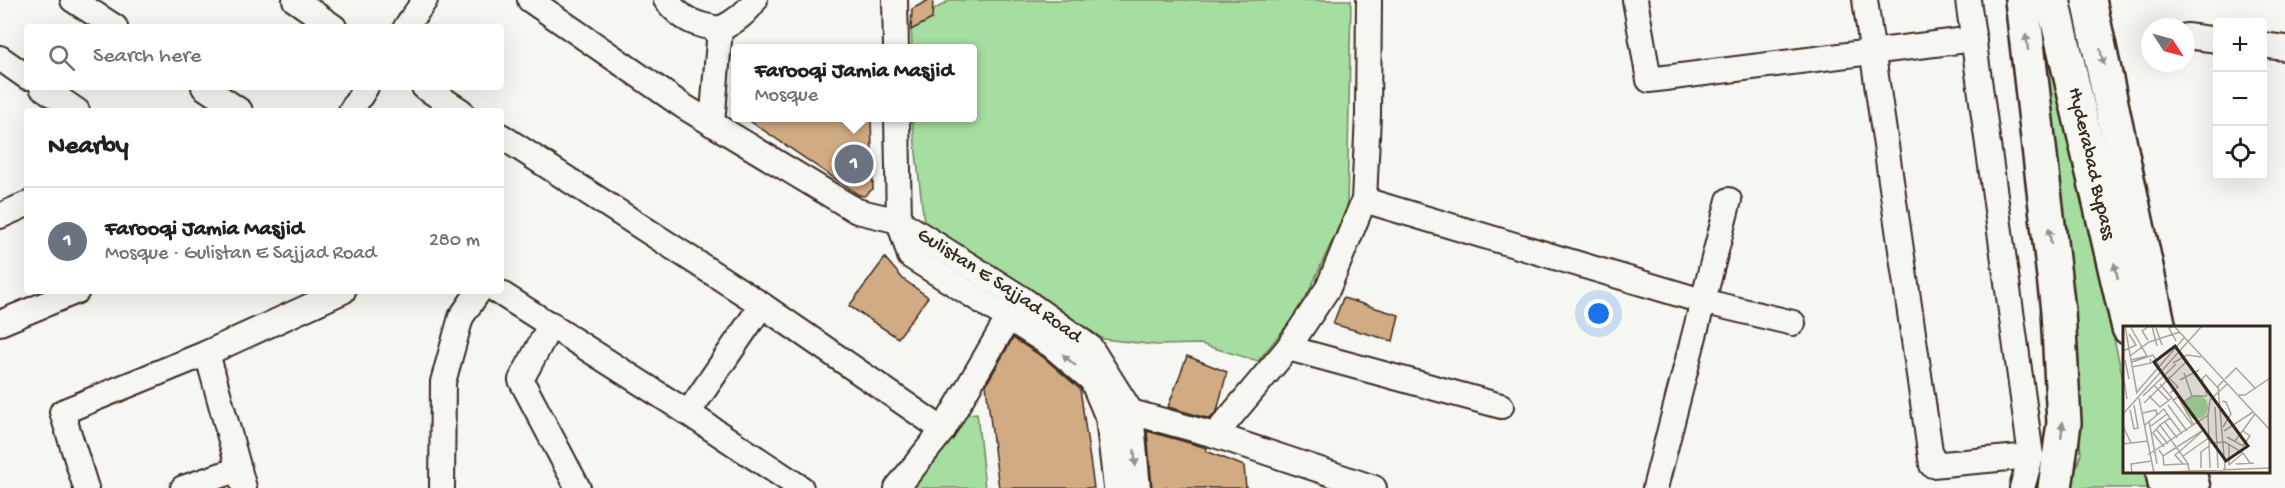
<!DOCTYPE html>
<html lang="en">
<head>
<meta charset="utf-8">
<style>
	body { margin:0; font-family:"Gochi Hand",sans-serif; background:#f6f6f6; color:#202124 }
	.controls { position:absolute; right:18px; top:18px; display:grid; overflow:hidden; border-radius:6px; box-shadow:0 6px 24px #0002 }
	.controls button { width:54px; height:54px; display:grid; place-items:center; padding:0; border:0; border-bottom:2px solid #e0e0e0; background:#fff; color:#202124; font:30px sans-serif }
	.compass { position:absolute; left:2141px; top:18px; width:54px; height:54px; border-radius:50%; background:#fff; box-shadow:0 6px 24px #0002; rotate:126deg }
	.you { position:absolute; left:1599px; top:314px; width:21px; height:21px; margin:-15px; border:4px solid #fff; border-radius:50%; background:#1a73e8; box-shadow:0 0 0 9px #1a73e833 }
	.badge { display:grid; place-items:center; width:39px; height:39px; border-radius:50%; background:#3b2a1e; color:#fff; font-size:20px; font-weight:700 }
	.pin { position:absolute; translate:-50% -50%; border:3px solid #fff; box-shadow:0 2px 6px #0006 }
	.popup { position:absolute; left:731px; top:44px; width:246px; height:78px; box-sizing:border-box; display:grid; place-content:center; border-radius:6px; background:#fff; filter:drop-shadow(0 2px 4px #0005); font-size:20px; white-space:nowrap; color:#757577 }
	.popup b { font-size:22px; color:#202124 }
	.popup::after { content:''; position:absolute; left:50%; top:100%; margin-left:-12px; border:12px solid transparent; border-top-color:#fff }
	.list { margin:0; padding:0; list-style:none }
	h2 { display:flex; justify-content:space-between; align-items:center; height:78px; margin:0; padding:0 24px; font-size:26px }
	h2 small { font-size:20px; font-weight:400; color:#757577 }
	.list li { display:grid; grid-template-columns:39px 1fr auto; gap:18px; align-items:center; box-sizing:border-box; height:108px; padding:0 24px; border-top:2px solid #e0e0e0 }
	.list b { display:block; font-size:22px; white-space:nowrap }
	.list p { margin:0; font-size:20px; white-space:nowrap; color:#757577 }
	.list em { font-size:20px; font-style:normal; color:#757577 }
	.icon { flex:none; width:33px; height:33px; fill:none; stroke:currentColor; stroke-width:2; stroke-linecap:round; stroke-linejoin:round }
	.map { position:relative; flex:none; width:2285px; height:488px; overflow:hidden }
	.search { position:absolute; background:#fff; box-shadow:0 6px 24px #0002; left:24px; top:24px; width:480px; height:66px; display:flex; align-items:center; gap:15px; box-sizing:border-box; padding:0 21px; border-radius:6px; color:#757577; font-size:22px }
	.panel { position:absolute; background:#fff; box-shadow:0 6px 24px #0002; left:24px; top:108px; width:480px; height:186px; border-radius:6px }
	.map>svg:first-child { display:block }
</style>
</head>
<body>
<div class="map">
<svg width="2285" height="488" viewBox="0 0 2285 488">
	<rect width="100%" height="100%" fill="#f6f6f2"/>
	<filter id="ink" filterUnits="userSpaceOnUse"><feTurbulence type="fractalNoise" baseFrequency=".0167" numOctaves="2"/><feDisplacementMap in="SourceGraphic" scale="12" xChannelSelector="R" yChannelSelector="G"/><feConvolveMatrix kernelMatrix="1 2 1 2 8 2 1 2 1" color-interpolation-filters="sRGB"/></filter>
	<g filter="url(#ink)">
		<path fill="#a6dda1" stroke="#708460" stroke-width="1.5" d="M950,0H1351L1347,208L1302,307L1258,361L1200,344L1156,345L1103,339L924,222L912,118H972V48H912L911,24Z
			M2038,0L2124,383V472H2144L2148,488H2070L2081,454Z
			M977,413L985,488H901L959,415Z"/>
		<path fill="#d1ab83" stroke="#3b2a1e" stroke-width="1.5" d="M929,0H933L932,19L911,30L912,9Z
			M744,117H871L873,189L864,196L859,195Z
			M885,258L903,279L928,297L898,338L849,306Z
			M1343,298L1399,315L1393,341L1333,324Z
			M1013,338L1043,357L1080,389L1094,488H999L986,385Z
			M1187,356L1227,372L1217,411L1210,419L1168,407Z
			M1147,431L1207,448L1206,451L1244,466L1246,488H1152Z"/>
		<g fill="none" stroke-linecap="round" stroke-linejoin="round">
			<g stroke="#3b2a1e" stroke-width="28">
				<g id="minor">
					<path d="M73,0L115,27"/>
					<path d="M295,0L334,27"/>
					<path id="s1" d="M530,0L683,106L857,211L899,221L1021,298L1090,347L1131,412L1138,488"/>
					<path d="M666,0C682,20 695,25 720,29L712,124"/>
					<path d="M895,0L896,48"/>
					<path d="M1635,0L1649,80L1974,39"/>
					<path d="M1865,0L1932,465L2031,456"/>
					<path d="M1968,0L2031,456L2022,488"/>
					<path d="M406,27L425,0"/>
					<path d="M720,29C735,22 746,14 755,0"/>
					<path d="M2186,36L2218,40"/>
					<path d="M2262,45L2285,48"/>
					<path d="M0,58L27,77"/>
					<path d="M42,87L77,111"/>
					<path d="M204,87L240,111"/>
					<path d="M424,87L461,111"/>
					<path d="M351,111L366,87"/>
					<path d="M897,118L899,221L910,256L1051,345L1092,380L1108,418L1116,488"/>
					<path d="M501,136L762,305L943,430"/>
					<path d="M1364,200L1702,301L1793,323"/>
					<path d="M0,216L27,204"/>
					<path d="M497,291L688,413L801,488"/>
					<path d="M0,323L77,291"/>
					<path d="M551,324L521,380L578,488"/>
					<path d="M1288,348L1501,406"/>
					<path d="M207,353L244,488"/>
					<path d="M1131,412L1215,435L1288,348L1328,288L1364,200L1368,115L1369,0"/>
					<path d="M688,413L762,305"/>
					<path d="M1215,435L1374,488"/>
					<path d="M86,488L62,412L207,353L343,291"/>
					<path d="M183,488L239,469"/>
					<path d="M442,488L443,382L461,317L479,291"/>
					<path d="M897,488L943,430L1016,305"/>
					<path d="M1655,488L1729,200"/>
				</g>
			</g>
			<g stroke="#3b2a1e" stroke-width="38">
				<g id="highway">
					<path d="M2022,0L2058,311L2064,423L2055,488"/>
					<path id="s2" d="M2053,0L2129,328"/>
					<path d="M2089,0L2159,328"/>
					<path d="M2163,472L2166,488"/>
					<path d="M2189,472L2193,488"/>
				</g>
			</g>
			<use href="#minor" stroke="#f6f6f2" stroke-width="24"/>
			<use href="#highway" stroke="#f6f6f2" stroke-width="33"/>
		</g>
		<defs><path id="oneway-solid" d="M-6-.8H1V-3.2L6.5 0L1 3.2V.8H-6Z" transform="scale(1.5)"/></defs>
		<g fill="#989088">
			<use href="#oneway-solid" transform="translate(2027 42) rotate(-97)"/>
			<use href="#oneway-solid" transform="translate(2102 57) rotate(78)"/>
			<use href="#oneway-solid" transform="translate(2050 236) rotate(-97)"/>
			<use href="#oneway-solid" transform="translate(2116 271) rotate(-103)"/>
			<use href="#oneway-solid" transform="translate(1069 360) rotate(-139)"/>
			<use href="#oneway-solid" transform="translate(2062 430) rotate(-84)"/>
			<use href="#oneway-solid" transform="translate(1135 458) rotate(85)"/>
		</g>
	</g>
	<g text-anchor="middle" dominant-baseline="central" stroke-width="4.5" stroke-linejoin="round" paint-order="stroke">
		<g font-size="20" fill="#3b2a1e" stroke="#f6f6f2">
			<text stroke="none"><textPath href="#s2" startOffset="168">Hyderabad Bypass</textPath></text>
			<text stroke="none"><textPath href="#s1" startOffset="552">Gulistan E Sajjad Road</textPath></text>
		</g>
	</g>
	<g transform="translate(2123 326)">
		<rect width="147" height="147" fill="#f6f6f2"/>
		<path d="M61 81a12 12 0 1 1 24 0a12 12 0 1 1-24 0Z" fill="#a6dda1"/>
		<path fill="none" stroke="#aba49d" stroke-width="1.5" d="M2,0L14,68M7,0L24,30L8,34M29,0L34,20M50,0L46,2L53,15M51,0L147,104M25,1L19,5L25,14M33,2L39,19M0,25L13,19L6,8M7,30L26,16L57,6M2,34L6,53M9,36L30,29L36,40M50,37L64,29L78,31M9,41L28,37L27,33M61,47L69,70M45,51L55,61L47,67M102,53L113,42L133,63M1,54L4,73M57,54L76,44M31,59L46,75M14,66L61,12M84,69L79,53L83,49L96,63M116,69H122L147,52M20,70L53,38M26,70L37,81L49,72L37,58M16,72L31,147M99,75L103,76L108,88L100,101M21,77L63,36L59,32M59,77L69,70H84M45,79L64,105M92,81L95,142M7,84L11,103M20,87L33,84L34,89M0,88L79,0M85,89L87,142M47,92L59,108M26,95L34,138M42,96L54,112M22,99L41,83L47,92L37,99L64,136L67,147M37,99L30,107L41,121M0,100L8,117M28,100L44,88M70,100L50,74L55,71L71,99M11,103L15,102L11,79M33,103L45,118M101,105L130,86M104,111L120,120L127,110L120,105M112,115L132,88M87,117L102,116L120,127L127,137M0,118L25,115M106,118V139M36,124L40,130L82,103M57,125L82,103M57,125L52,129L60,138H66M25,129L85,89L87,74L104,58M40,130L41,139L60,138M60,130L87,111M113,138L131,137M106,139L120,127M78,142V126L86,120M9,147L8,138L29,135M18,147L147,142M97,147L102,142L95,60L101,54"/>
		<path fill="#3b2a1e" fill-opacity="0.15" stroke="#3b2a1e" stroke-width="3" d="M52,20L125,120L103,135L31,36Z"/>
		<rect width="147" height="147" fill="none" stroke="#3b2a1e" stroke-width="3"/>
	</g>
</svg>
<div class="controls">
<button>+</button>
<button>−</button>
<button><svg class="icon" aria-label="locate" viewBox="0 0 24 24"><circle cx="12" cy="12" r="6"/><path d="M12 2v4M12 18v4M2 12h4M18 12h4"/></svg></button>
</div>
<svg class="compass" viewBox="-18 -18 36 36"><path d="M0-13l5 13h-10z" fill="#e53935"/><path d="M0 13l5-13h-10z" fill="#757577"/></svg>
<div class="you"></div>
<div class="pin badge" style="left:854px;top:164px;background:#6b7280">1</div>
<div class="popup"><b>Farooqi Jamia Masjid</b>Mosque</div>
<div class="search"><svg class="icon" aria-label="search" viewBox="0 0 24 24"><circle cx="10" cy="10" r="6"/><path d="M15 15l6 6"/></svg>Search here</div>
<section class="panel">
<h2>Nearby<small></small></h2>
<ul class="list">
<li><span class="badge" style="background:#6b7280">1</span><div><b>Farooqi Jamia Masjid</b><p>Mosque · Gulistan E Sajjad Road</p></div><em>280 m</em></li>
</ul>
</section>
</div>
</body>
</html>
